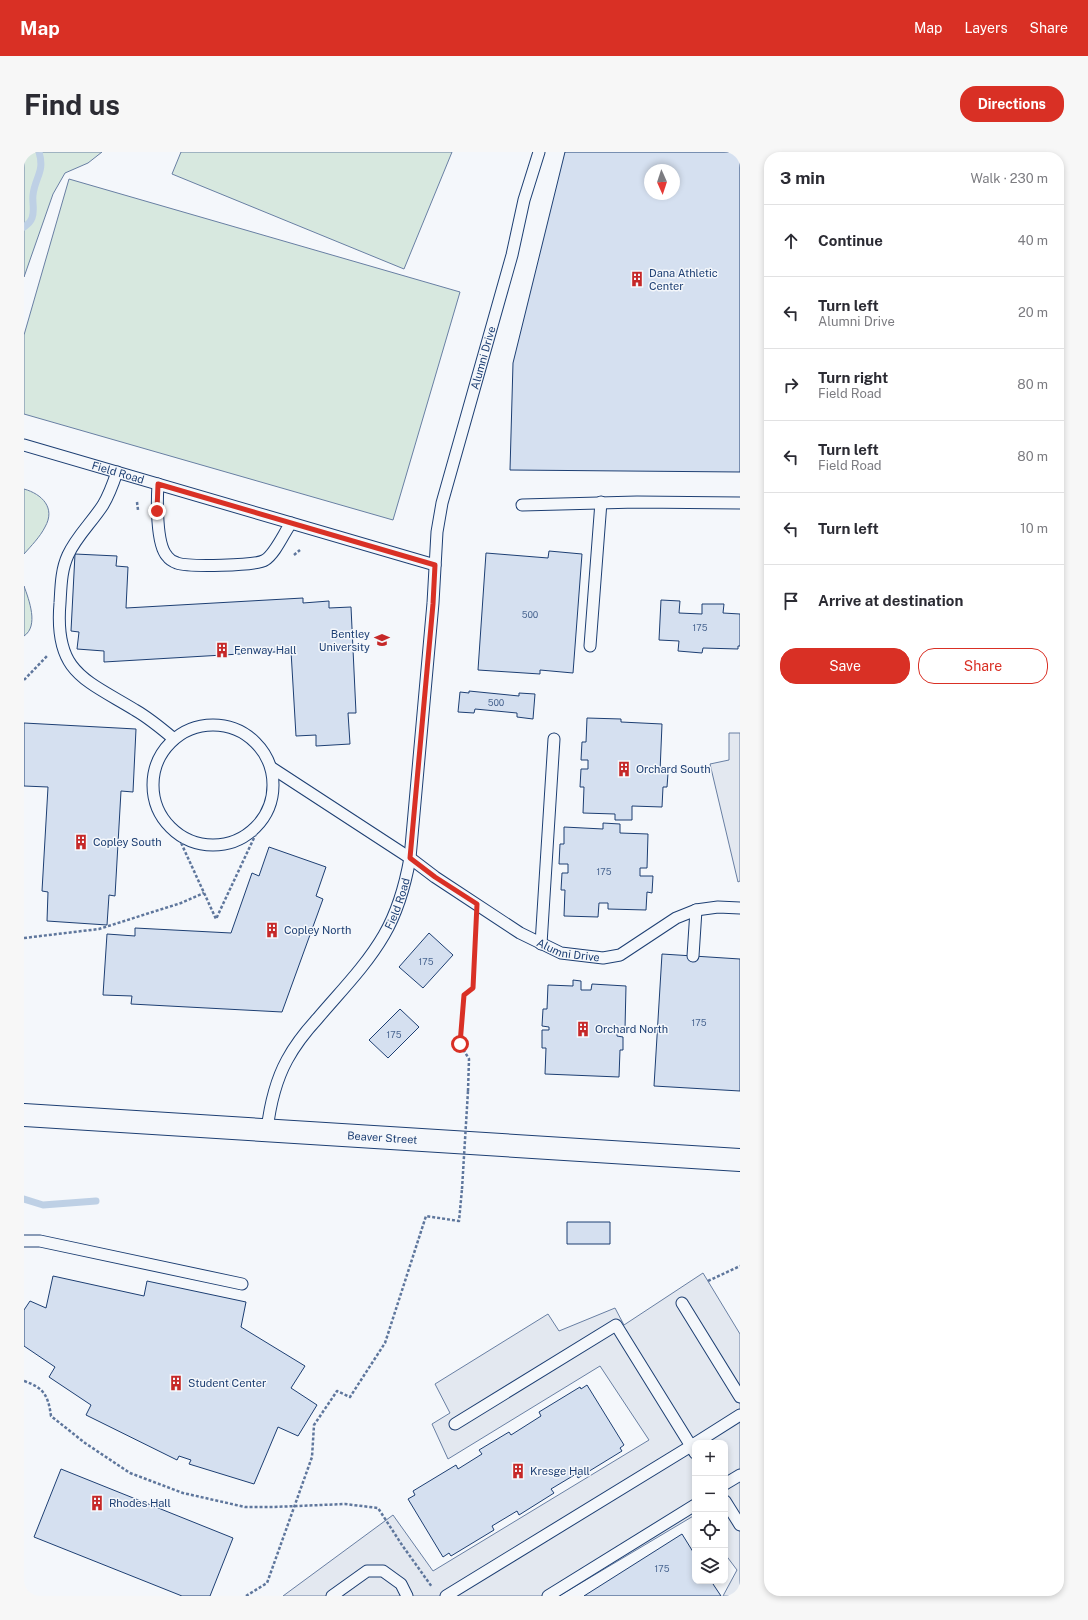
<!DOCTYPE html>
<html lang="en">
<head>
<meta charset="utf-8">
<style>
	body { margin:0; font-family:"Public Sans",sans-serif; background:#f7f7f7; color:#2b2b33 }
	.controls { position:absolute; right:12px; bottom:12px; display:grid; overflow:hidden; border-radius:8px; box-shadow:0 2px 6px #0003 }
	.controls button { width:36px; height:36px; display:grid; place-items:center; padding:0; border:0; border-bottom:1px solid #e1e1e2; background:#fff; color:#2b2b33; font:20px sans-serif }
	.compass { position:absolute; left:620px; top:12px; width:36px; height:36px; border-radius:50%; background:#fff; box-shadow:0 2px 6px #0003; rotate:177deg }
	.stop { position:absolute; width:12px; height:12px; margin:-9px; border:3px solid #d93025; border-radius:50%; background:#fff }
	.stop.end { background:#d93025; border-color:#fff; box-shadow:0 1px 4px #0008 }
	.list { margin:0; padding:0; list-style:none }
	h2 { display:flex; justify-content:space-between; align-items:center; height:52px; margin:0; padding:0 16px; font-size:17px }
	h2 small { font-size:13px; font-weight:400; color:#7c7c81 }
	.list li { display:grid; grid-template-columns:26px 1fr auto; gap:12px; align-items:center; box-sizing:border-box; height:72px; padding:0 16px; border-top:1px solid #e1e1e2 }
	.list b { display:block; font-size:15px; white-space:nowrap }
	.list p { margin:0; font-size:13px; white-space:nowrap; color:#7c7c81 }
	.list em { font-size:13px; font-style:normal; color:#7c7c81 }
	.actions { display:flex; gap:8px; padding:12px 16px }
	.actions a { flex:1; padding:9px 0; border:1px solid #d93025; border-radius:16px; text-align:center; font-size:14px; color:#d93025 }
	.actions .main { background:#d93025; color:#fff }
	.icon { flex:none; width:22px; height:22px; fill:none; stroke:currentColor; stroke-width:2; stroke-linecap:round; stroke-linejoin:round }
	.map { position:relative; flex:none; width:716px; height:1444px; overflow:hidden; border-radius:16px }
	header { display:flex; align-items:center; gap:24px; box-sizing:border-box; height:56px; padding:0 20px; background:#d93025; color:#fff }
	header strong { font-size:19px }
	nav { display:flex; gap:22px; margin-inline-start:auto; font-size:14px }
	.intro { display:flex; align-items:center; justify-content:space-between; box-sizing:border-box; height:96px; padding:0 24px }
	h1 { margin:0; font-size:28px }
	.button { padding:10px 18px; border-radius:16px; background:#d93025; color:#fff; font-size:14px; font-weight:700 }
	main { display:flex; gap:24px; padding:0 24px }
	aside { flex:1; background:#fff; border-radius:16px; box-shadow:0 2px 6px #0003 }
	.map>svg:first-child { display:block }
</style>
</head>
<body>
<header>
<strong>Map</strong>
<nav><a>Map</a><a>Layers</a><a>Share</a></nav>
</header>
<div class="intro"><h1>Find us</h1><a class="button">Directions</a></div>
<main>
<div class="map">
<svg width="716" height="1444" viewBox="0 0 716 1444">
	<rect width="100%" height="100%" fill="#f4f7fb"/>
	<path fill="#d7e8df" stroke="#687fa3" d="M0,0H78L64,11L41,21L29,42L0,125Z
		M157,0H428L380,117L148,22Z
		M45,27L436,140L369,368L0,262V183Z
		M0,337C18,342 32,356 21,375C16,385 7,394 0,402Z
		M0,434C5,448 15,474 0,484Z"/>
	<path fill="#e3e8f0" stroke="#687fa3" d="M705,581H716V729L714,730L686,612L705,608Z
		M679,1121L716,1182V1444H699L713,1418L701,1402V1291H671V1363L535,1444H259L369,1363L409,1419L625,1288L576,1214L424,1307L408,1272L426,1261L411,1232L524,1162L535,1179L591,1156L600,1173Z"/>
	<g fill="none" stroke-linecap="round" stroke-linejoin="round">
		<path stroke="#bed0e5" stroke-width="7" d="M0,75C3,73 7,69 8,66C11,58 8,51 9,43C11,25 21,20 15,0
			M0,1047L19,1053L72,1049"/>
	</g>
	<path fill="#d5e0f0" stroke="#1d3f73" fill-rule="evenodd" d="M541,0H716V320L486,318L489,211ZM626,18H650V42H626Z
		M525,399L558,402L549,521L516,518V522L454,518L462,401L524,406Z
		M51,402L93,404L92,414L104,415L102,456L279,446V451L305,449V456L327,455L332,561H324L326,592L292,594V583L272,584L267,499L80,510V499L53,497L55,480L47,479Z
		M637,448L656,449L655,461L678,462V452H700L699,461L716,462V494H714V497L679,496L678,501L654,499L655,489L635,488Z
		M445,539L495,544V541L511,542L509,567L493,565V561L451,557L450,561L434,560L436,540L445,541Z
		M563,566L597,567V570L638,572L636,620L644,621L643,635H639L638,655L608,654V668H591V662L559,661L560,635H556L557,617H564V608H557L558,590H562Z
		M0,571L112,577L109,640L97,639L91,744L85,743L83,773L23,769L24,740L18,739L24,635L0,634Z
		M579,671L596,672V681L624,682L623,716H616V724H629L628,741L623,740L622,758L584,757V751H575L574,765L540,764L541,738H537L538,721H544V712H535L536,692H540V675L579,677Z
		M245,695L302,715L292,744L299,747L258,860L107,852L108,844L79,843L83,782L111,784V776L207,781L228,721L235,724Z
		M405,781L429,803L399,836L375,815Z
		M638,802L716,807V939L630,934Z
		M549,828L557,829V838H567L568,832L602,834L601,877L593,876V884L599,885V898H596L595,925L521,922L522,896H518V878H525V875L518,874L519,857H523L524,833L549,834Z
		M376,857L395,875L364,906L345,888Z
		M543,1070H586V1092H543Z
		M29,1124L120,1144L123,1129L222,1150L217,1175L281,1214L267,1236L293,1253L274,1284L254,1275L230,1332L165,1312L167,1308L155,1304L153,1308L62,1263L67,1253L25,1225L31,1215L0,1194V1158L6,1149L22,1156Z
		M563,1233L600,1293L596,1296L598,1299L554,1326L552,1322L527,1337L530,1341L495,1363L493,1359L468,1374L470,1378L427,1404L425,1401L419,1405L384,1347L391,1343L389,1339L432,1313L434,1317L458,1302L455,1298L485,1280L487,1283L517,1264L515,1260L556,1235L557,1237Z
		M37,1317L209,1386L186,1444H158L10,1385Z
		M658,1382L671,1403V1429H687L697,1444H560Z"/>
	<g fill="none" stroke-linecap="round" stroke-linejoin="round">
		<g stroke="#1d3f73" stroke-width="13">
			<g id="service">
				<path id="s1" d="M0,293L411,413"/>
				<path d="M93,320C89,332 85,343 79,353C68,370 52,385 44,403C37,418 37,435 36,451C30,520 60,527 111,558C125,566 137,576 150,587"/>
				<path d="M134,332C133,348 132,392 143,404C145,407 150,410 153,411C164,415 232,414 241,408C251,402 260,381 267,371"/>
				<path d="M498,353L613,350L716,351"/>
				<path d="M566,494L577,350"/>
				<circle cx="189" cy="633" r="60"/>
				<path id="s2" d="M248,616L386,706L411,725L496,781L537,801L579,806L596,803L652,766L672,758L694,755L716,756"/>
				<path d="M517,792L530,587"/>
				<path d="M669,804L672,758"/>
				<path id="s3" d="M243,978C246,953 251,930 263,908C271,893 282,879 294,866C316,840 342,814 360,783C374,759 381,734 386,706L409,451L413,380L418,351L488,103L500,48L515,0"/>
				<path d="M0,1089H16L218,1132"/>
				<path d="M658,1151L716,1245"/>
				<path d="M431,1272L592,1173L667,1294L716,1263"/>
				<path d="M701,1332L716,1323"/>
				<path d="M701,1349L716,1373"/>
				<path d="M308,1444L343,1419H359L377,1432L383,1444"/>
				<path d="M422,1444L667,1294L671,1301"/>
				<path d="M524,1444L671,1353"/>
			</g>
		</g>
		<g stroke="#1d3f73" stroke-width="24">
			<g id="secondary">
				<path id="s4" d="M0,963L716,1008"/>
			</g>
		</g>
		<path stroke="#5e769c" stroke-width="2.5" stroke-dasharray="3 2" stroke-linecap="butt" d="M113,350L114,358
			M270,403L276,398
			M0,528L24,503
			M153,682L192,767L237,671
			M0,786L75,777L157,751L180,741
			M444,939L445,907L436,892L440,843L449,836L452,772
			M684,1129L716,1114
			M0,1229C20,1236 24,1243 27,1264L61,1291L106,1321L159,1341L221,1355H249L321,1352L354,1356L378,1393L408,1435
			M222,1444L243,1431L288,1305L290,1273L313,1239L326,1245L361,1191L402,1064L435,1069L438,1037"/>
		<use href="#service" stroke="#f4f7fb" stroke-width="11"/>
		<use href="#secondary" stroke="#f4f7fb" stroke-width="22"/>
		<path stroke="#5e769c" stroke-width="2.5" stroke-dasharray="3 2" stroke-linecap="butt" d="M438,1037L444,939"/>
	</g>
	<g fill="none" stroke-linecap="round" stroke-linejoin="round">
		<path stroke="#d93025" stroke-width="5" d="M133,359L134,332L411,413L409,452L386,706L411,725L453,752L449,836L440,843L436,892"/>
	</g>
	<defs>
		<g id="building-bare" transform="scale(1.2)"><path d="M-4-6H4V6H1V3H-1V6H-4ZM-2.5-4.3h1.7v1.8h-1.7ZM.8-4.3h1.7v1.8H.8ZM-2.5-1h1.7V.8h-1.7ZM.8-1h1.7V.8H.8Z" fill="#c62828" stroke="#f4f7fb" stroke-width="2.5" paint-order="stroke"/></g>
		<g id="university-bare" transform="scale(1.2)"><path d="M0-5L7-2L0 1L-7-2ZM-4 1L0 2.5L4 1V4Q0 6-4 4Z" fill="#c62828" stroke="#f4f7fb" stroke-width="2.5" paint-order="stroke"/></g>
	</defs>
	<g fill-rule="evenodd">
		<use href="#building-bare" x="613" y="127"/>
		<use href="#university-bare" x="358" y="488"/>
		<use href="#building-bare" x="198" y="498"/>
		<use href="#building-bare" x="600" y="617"/>
		<use href="#building-bare" x="57" y="690"/>
		<use href="#building-bare" x="248" y="778"/>
		<use href="#building-bare" x="559" y="877"/>
		<use href="#building-bare" x="152" y="1231"/>
		<use href="#building-bare" x="494" y="1319"/>
		<use href="#building-bare" x="73" y="1351"/>
	</g>
	<g text-anchor="middle" dominant-baseline="central" stroke-width="3" stroke-linejoin="round" paint-order="stroke">
		<g font-size="9" fill="#4b6792">
			<text x="506" y="462">500</text>
			<text x="676" y="475">175</text>
			<text x="472" y="550">500</text>
			<text x="580" y="719">175</text>
			<text x="402" y="809">175</text>
			<text x="675" y="870">175</text>
			<text x="370" y="882">175</text>
			<text x="638" y="1416">175</text>
		</g>
		<g font-size="11" fill="#1d3f73" stroke="#f4f7fb" text-anchor="start">
			<text x="625" y="121">Dana Athletic<tspan x="625" dy="13">Center</tspan></text>
			<text x="346" y="482" text-anchor="end">Bentley<tspan x="346" dy="13">University</tspan></text>
			<text x="210" y="498">Fenway Hall</text>
			<text x="612" y="617">Orchard South</text>
			<text x="69" y="690">Copley South</text>
			<text x="260" y="778">Copley North</text>
			<text x="571" y="877">Orchard North</text>
			<text x="164" y="1231">Student Center</text>
			<text x="506" y="1319">Kresge Hall</text>
			<text x="85" y="1351">Rhodes Hall</text>
		</g>
		<g font-size="11" fill="#1d3f73" stroke="#f4f7fb">
			<text stroke="none"><textPath href="#s3" startOffset="821">Alumni Drive</textPath></text>
			<text stroke="none"><textPath href="#s1" startOffset="98">Field Road</textPath></text>
			<text stroke="none"><textPath href="#s3" startOffset="266">Field Road</textPath></text>
			<text stroke="none"><textPath href="#s2" startOffset="350">Alumni Drive</textPath></text>
			<text stroke="none"><textPath href="#s4" startOffset="359">Beaver Street</textPath></text>
		</g>
	</g>
</svg>
<div class="controls">
<button>+</button>
<button>−</button>
<button><svg class="icon" aria-label="locate" viewBox="0 0 24 24"><circle cx="12" cy="12" r="6"/><path d="M12 2v4M12 18v4M2 12h4M18 12h4"/></svg></button>
<button><svg class="icon" aria-label="layers" viewBox="0 0 24 24"><path d="M12 4l9 5-9 5-9-5zM3 14l9 5 9-5"/></svg></button>
</div>
<svg class="compass" viewBox="-18 -18 36 36"><path d="M0-13l5 13h-10z" fill="#e53935"/><path d="M0 13l5-13h-10z" fill="#7c7c81"/></svg>
<div class="stop" style="left:436px;top:892px"></div>
<div class="stop end" style="left:133px;top:359px"></div>
</div>
<aside>
<h2>3 min<small>Walk · 230 m</small></h2>
<ul class="list">
<li><svg class="icon" aria-label="ahead" viewBox="0 0 24 24"><path d="M12 20V5M6 11l6-6 6 6"/></svg><div><b>Continue</b></div><em>40 m</em></li>
<li><svg class="icon" aria-label="left" viewBox="0 0 24 24"><path d="M17 20v-9H6M10 6l-5 5 5 5"/></svg><div><b>Turn left</b><p>Alumni Drive</p></div><em>20 m</em></li>
<li><svg class="icon" aria-label="right" viewBox="0 0 24 24"><path d="M7 20v-9h11M14 6l5 5-5 5"/></svg><div><b>Turn right</b><p>Field Road</p></div><em>80 m</em></li>
<li><svg class="icon" aria-label="left" viewBox="0 0 24 24"><path d="M17 20v-9H6M10 6l-5 5 5 5"/></svg><div><b>Turn left</b><p>Field Road</p></div><em>80 m</em></li>
<li><svg class="icon" aria-label="left" viewBox="0 0 24 24"><path d="M17 20v-9H6M10 6l-5 5 5 5"/></svg><div><b>Turn left</b></div><em>10 m</em></li>
<li><svg class="icon" aria-label="arrive" viewBox="0 0 24 24"><path d="M6 21V4h12l-3 4 3 4H6"/></svg><div><b>Arrive at destination</b></div></li>
</ul>
<div class="actions"><a class="main">Save</a><a>Share</a></div>
</aside>
</main>
</body>
</html>
